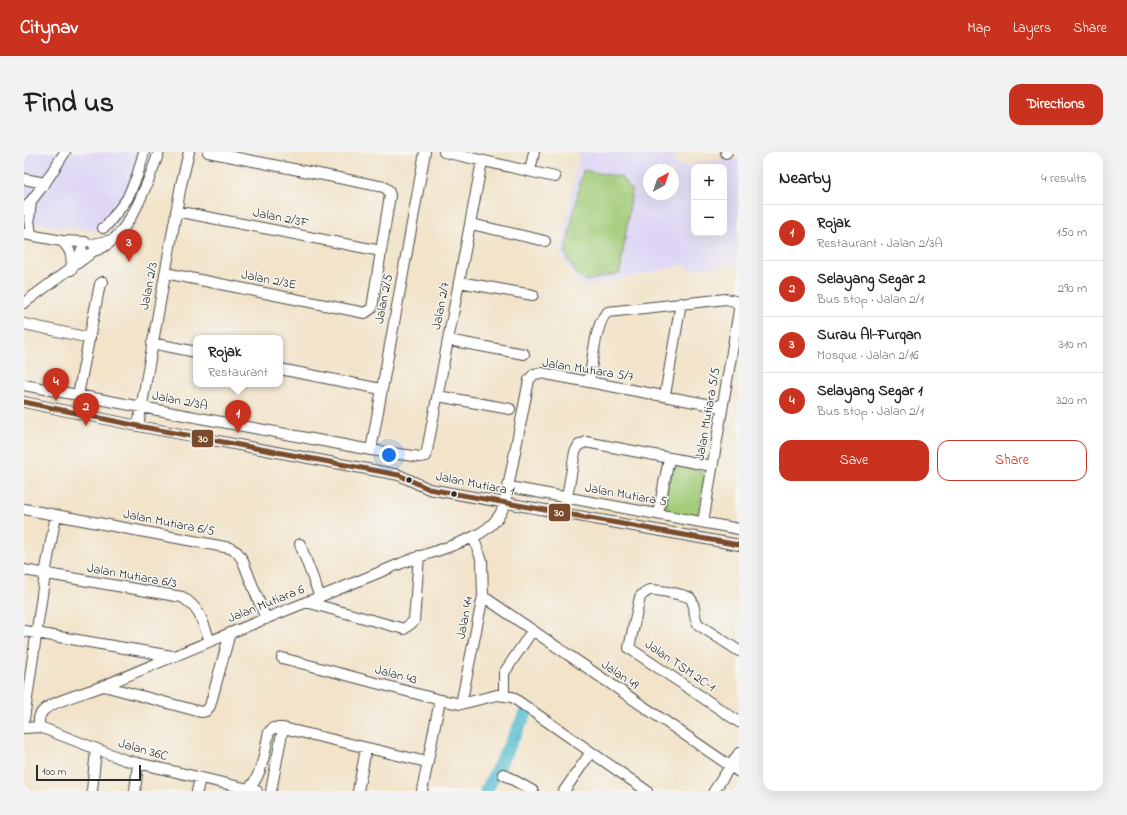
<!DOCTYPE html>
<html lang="en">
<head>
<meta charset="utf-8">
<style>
	body { margin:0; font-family:"Indie Flower",sans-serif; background:#f2f2f2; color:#202124 }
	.controls { position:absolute; right:12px; top:12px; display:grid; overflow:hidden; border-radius:8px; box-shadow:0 4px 16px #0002 }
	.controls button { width:36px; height:36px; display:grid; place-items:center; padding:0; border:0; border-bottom:1px solid #e0e0e0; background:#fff; color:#202124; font:20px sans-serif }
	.compass { position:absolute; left:619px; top:12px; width:36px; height:36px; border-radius:50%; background:#fff; box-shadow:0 4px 16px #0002; rotate:40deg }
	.scale { position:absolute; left:12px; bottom:10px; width:105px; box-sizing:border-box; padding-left:4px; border:2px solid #2b2b2b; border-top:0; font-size:11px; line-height:14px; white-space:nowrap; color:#2b2b2b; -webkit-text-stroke:3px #f6f6f2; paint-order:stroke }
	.you { position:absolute; left:365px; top:303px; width:14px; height:14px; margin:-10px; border:3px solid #fff; border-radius:50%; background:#1a73e8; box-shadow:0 0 0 6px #1a73e833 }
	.badge { display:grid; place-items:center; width:26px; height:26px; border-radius:50%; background:#c8321e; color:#fff; font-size:13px; font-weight:700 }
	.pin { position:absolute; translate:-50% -33px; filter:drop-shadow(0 1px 2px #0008) }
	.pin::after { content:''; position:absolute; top:21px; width:14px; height:12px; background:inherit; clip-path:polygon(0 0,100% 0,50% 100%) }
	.popup { position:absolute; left:169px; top:183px; width:90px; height:52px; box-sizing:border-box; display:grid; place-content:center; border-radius:8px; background:#fff; filter:drop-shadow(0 1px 3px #0005); font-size:13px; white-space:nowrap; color:#757577 }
	.popup b { font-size:15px; color:#202124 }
	.popup::after { content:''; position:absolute; left:50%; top:100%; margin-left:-8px; border:8px solid transparent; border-top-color:#fff }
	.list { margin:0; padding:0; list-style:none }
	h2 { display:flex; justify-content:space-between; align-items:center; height:52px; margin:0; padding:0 16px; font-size:17px }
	h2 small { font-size:13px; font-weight:400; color:#757577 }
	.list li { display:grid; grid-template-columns:26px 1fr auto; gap:12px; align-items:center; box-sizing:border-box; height:56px; padding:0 16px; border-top:1px solid #e0e0e0 }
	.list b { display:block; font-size:15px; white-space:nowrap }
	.list p { margin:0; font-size:13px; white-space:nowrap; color:#757577 }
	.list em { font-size:13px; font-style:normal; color:#757577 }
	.actions { display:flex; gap:8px; padding:12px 16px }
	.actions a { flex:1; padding:9px 0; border:1px solid #c8321e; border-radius:12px; text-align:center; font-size:14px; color:#c8321e }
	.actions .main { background:#c8321e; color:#fff }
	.map { position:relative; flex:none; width:715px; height:639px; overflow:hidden; border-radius:12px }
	header { display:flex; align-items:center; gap:24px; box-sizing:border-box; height:56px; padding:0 20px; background:#c8321e; color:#fff }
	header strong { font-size:19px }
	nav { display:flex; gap:22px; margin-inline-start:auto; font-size:14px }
	.intro { display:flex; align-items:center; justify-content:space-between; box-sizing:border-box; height:96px; padding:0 24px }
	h1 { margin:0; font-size:28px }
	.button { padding:10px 18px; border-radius:12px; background:#c8321e; color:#fff; font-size:14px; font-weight:700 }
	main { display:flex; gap:24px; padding:0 24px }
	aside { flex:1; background:#fff; border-radius:12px; box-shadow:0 4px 16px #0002 }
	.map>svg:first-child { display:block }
</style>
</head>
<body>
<header>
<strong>Citynav</strong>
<nav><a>Map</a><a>Layers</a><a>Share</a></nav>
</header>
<div class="intro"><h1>Find us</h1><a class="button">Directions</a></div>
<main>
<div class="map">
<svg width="715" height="639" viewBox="0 0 715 639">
	<rect width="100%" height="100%" fill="#f6f6f2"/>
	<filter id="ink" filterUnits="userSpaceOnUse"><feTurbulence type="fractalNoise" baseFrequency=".025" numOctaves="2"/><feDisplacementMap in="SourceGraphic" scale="8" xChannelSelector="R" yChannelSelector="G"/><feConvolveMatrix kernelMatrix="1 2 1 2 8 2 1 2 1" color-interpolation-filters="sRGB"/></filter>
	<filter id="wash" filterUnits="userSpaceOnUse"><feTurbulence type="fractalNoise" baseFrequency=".012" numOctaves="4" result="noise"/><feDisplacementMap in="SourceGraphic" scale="16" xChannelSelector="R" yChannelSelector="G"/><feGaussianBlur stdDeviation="0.9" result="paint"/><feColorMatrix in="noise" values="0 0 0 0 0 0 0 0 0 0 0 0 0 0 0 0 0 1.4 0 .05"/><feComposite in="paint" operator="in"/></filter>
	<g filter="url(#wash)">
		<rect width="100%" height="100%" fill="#f2e3c9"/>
		<path fill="#ded5f5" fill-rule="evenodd" d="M0,0H126L111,43L86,80L30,74L0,69Z
			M555,0H651L650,13L665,14L673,10L715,7L712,112L665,117L660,113L561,135L551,128L536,103ZM670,15H700V81H670ZM625,18H649V42H625Z"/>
		<path fill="#a1cb77" stroke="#667b51" d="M559,18L597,25L608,39L596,121L562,129L552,122L541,101Z
			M647,313L678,319L681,324L674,361L669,366L639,359Z"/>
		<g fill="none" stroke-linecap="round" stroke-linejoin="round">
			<path stroke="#51b9cf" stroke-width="13" d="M462,639L502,561"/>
		</g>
	</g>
	<g filter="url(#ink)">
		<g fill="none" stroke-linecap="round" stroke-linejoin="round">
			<g stroke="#494743" stroke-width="12">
				<path id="minor" d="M420,0L531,25
					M702,1L703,0
					M506,19L510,0
					M0,27L21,31
					M7,50L5,67L7,83
					M0,58L21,31L41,0
					M152,59L357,99
					M447,72L521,89
					M79,76L83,73L103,47L113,24L120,0
					M0,82L38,89L61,90
					M38,89C47,98 49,105 47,118
					M69,92L88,88
					M70,99C104,90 124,30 135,0
					M50,112L58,98
					M141,121L341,161L348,156L366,43L364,38L360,35L184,0
					M435,130L509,143
					M0,151L66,102
					M0,172L66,186
					M424,188L500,202
					M128,191L172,200
					M256,217L357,237
					M565,230C568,215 571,168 584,160L702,147L711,149L715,155
					M0,233L347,298L396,305L402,304L458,9
					M54,243L76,132L79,130
					M641,243L657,151
					M414,244L486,257
					M0,250L114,274L375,323L405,337L715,393
					M114,274L157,33L165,0
					M347,298L401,0
					M485,335L715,377
					M543,345L551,300L555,293L562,290L688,314
					M0,357L206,396L213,400L218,407L242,467
					M634,362L645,307
					M679,370L715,158
					M276,392L296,445
					M0,418L158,445C177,457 178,469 186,489
					M463,447L715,620
					M282,450L380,477L390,469L395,404
					M0,479L148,504
					M715,499L675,473C668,466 673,453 666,446C662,443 631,437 626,438C621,439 619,442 616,445L605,496L715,570
					M258,506L416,548L437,552L473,543L488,545L623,639
					M80,534L177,560L182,559L186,554L206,481
					M480,543V521L508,479
					M437,552L459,444L458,409L449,385
					M0,567L21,422L32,363
					M16,575C14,569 15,563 19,559C29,548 69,539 84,532C181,490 280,452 378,411C401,402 426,396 449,385C464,378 476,367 481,351L505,228L510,222L517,221L698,255
					M0,576L16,575L101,608L233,639
					M479,622L509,639
					M223,637C238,628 241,596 245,580L249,576H259L403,610
					M68,639L72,597
					M111,639L114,611
					M173,639L176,626
					M247,639L259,576
					M334,639L342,597
					M398,639L416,548
					M540,639L567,600
					M690,639L715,601"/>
			</g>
			<use href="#minor" stroke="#fff" stroke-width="10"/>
			<g stroke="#f6f6f2" stroke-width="8">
				<path id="bus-1" d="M0,250L114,274L375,323L405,337L715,393"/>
			</g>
			<use href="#bus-1" stroke="#7a4b2a" stroke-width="5"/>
		</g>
	</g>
	<g fill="#2b2b2b" stroke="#f6f6f2" stroke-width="1.5">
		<circle cx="385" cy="328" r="3.5"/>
		<circle cx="430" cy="342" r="3.5"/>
	</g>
	<g text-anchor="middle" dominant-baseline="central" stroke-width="3" stroke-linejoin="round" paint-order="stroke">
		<g font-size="13" fill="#2b2b2b" stroke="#f6f6f2">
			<text transform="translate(257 66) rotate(11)">Jalan 2/3F</text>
			<text transform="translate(245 128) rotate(11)">Jalan 2/3E</text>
			<text transform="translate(125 134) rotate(-79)">Jalan 2/3</text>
			<text transform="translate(360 147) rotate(-79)">Jalan 2/5</text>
			<text transform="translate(417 154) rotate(-79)">Jalan 2/7</text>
			<text transform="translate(564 218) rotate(9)">Jalan Mutiara 5/7</text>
			<text transform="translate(156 249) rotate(11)">Jalan 2/3A</text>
			<text transform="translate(684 262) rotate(-80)">Jalan Mutiara 5/5</text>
			<text transform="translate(451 332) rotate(11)">Jalan Mutiara 1</text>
			<text transform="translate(602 343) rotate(10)">Jalan Mutiara 5</text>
			<text transform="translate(145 371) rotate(11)">Jalan Mutiara 6/5</text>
			<text transform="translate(108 424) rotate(10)">Jalan Mutiara 6/3</text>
			<text transform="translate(242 452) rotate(-22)">Jalan Mutiara 6</text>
			<text transform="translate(441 466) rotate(-79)">Jalan 44</text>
			<text transform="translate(656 514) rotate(34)">Jalan TSM 2C-1</text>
			<text transform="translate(372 523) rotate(15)">Jalan 43</text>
			<text transform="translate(596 523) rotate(34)">Jalan 49</text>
			<text transform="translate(119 598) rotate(16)">Jalan 36C</text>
		</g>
	</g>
	<g stroke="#f6f6f2" stroke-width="1.5">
		<rect x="167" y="277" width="23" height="19" rx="4" fill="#7a4b2a"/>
		<rect x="524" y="351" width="23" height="19" rx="4" fill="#7a4b2a"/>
	</g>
	<g font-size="11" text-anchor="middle" font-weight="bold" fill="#fff">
		<text x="179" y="290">30</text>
		<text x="535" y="364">30</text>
	</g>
</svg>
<div class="controls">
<button>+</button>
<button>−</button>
</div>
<svg class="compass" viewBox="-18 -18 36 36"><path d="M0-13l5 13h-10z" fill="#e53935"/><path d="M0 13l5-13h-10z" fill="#757577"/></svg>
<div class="scale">100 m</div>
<div class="you"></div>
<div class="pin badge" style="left:214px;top:281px">1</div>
<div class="popup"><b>Rojak</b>Restaurant</div>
<div class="pin badge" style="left:62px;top:274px">2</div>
<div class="pin badge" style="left:105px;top:110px">3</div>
<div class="pin badge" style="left:32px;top:249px">4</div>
</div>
<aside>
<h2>Nearby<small>4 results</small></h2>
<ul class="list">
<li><span class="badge">1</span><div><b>Rojak</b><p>Restaurant · Jalan 2/3A</p></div><em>150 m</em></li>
<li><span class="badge">2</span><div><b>Selayang Segar 2</b><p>Bus stop · Jalan 2/1</p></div><em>290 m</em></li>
<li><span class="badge">3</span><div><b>Surau Al-Furqan</b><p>Mosque · Jalan 2/16</p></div><em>310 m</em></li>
<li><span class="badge">4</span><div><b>Selayang Segar 1</b><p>Bus stop · Jalan 2/1</p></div><em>320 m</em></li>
</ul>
<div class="actions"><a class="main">Save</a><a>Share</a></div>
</aside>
</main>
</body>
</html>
